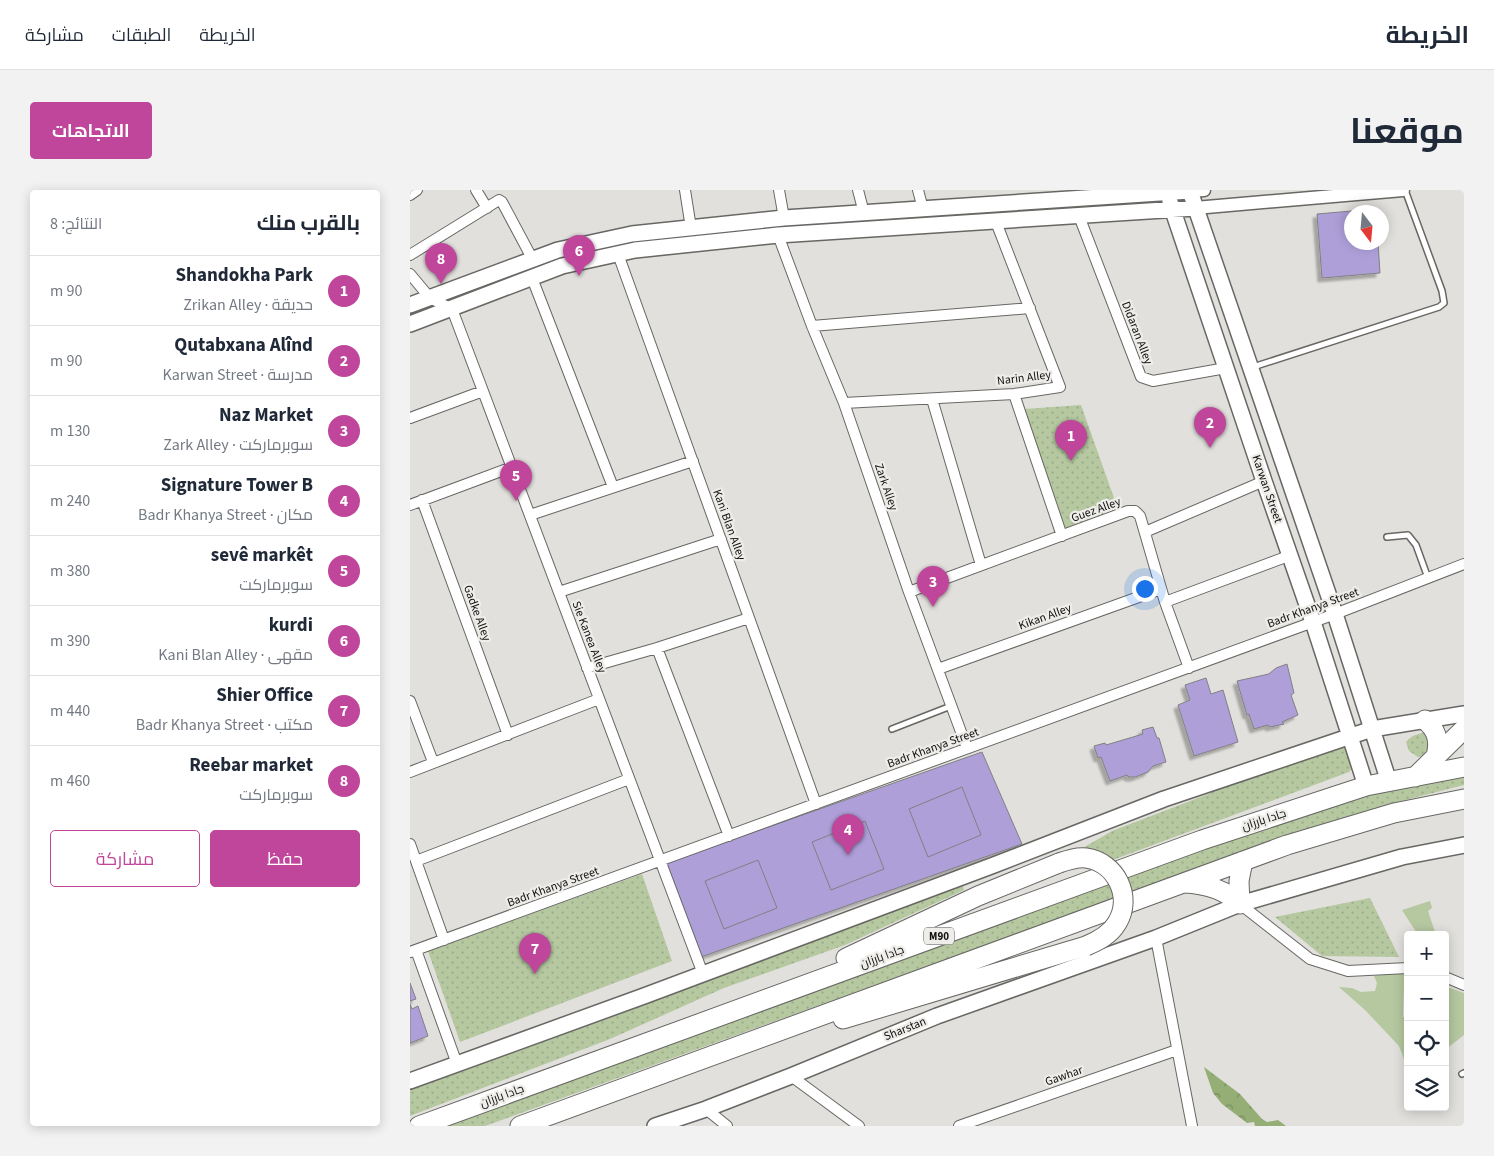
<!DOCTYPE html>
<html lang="ar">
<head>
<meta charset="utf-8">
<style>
	body { margin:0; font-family:"Source Sans 3",Cairo,sans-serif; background:#f2f2f3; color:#1f2937; direction:rtl }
	.controls { position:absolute; right:15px; bottom:15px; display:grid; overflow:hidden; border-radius:5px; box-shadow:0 2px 12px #0003 }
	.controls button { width:45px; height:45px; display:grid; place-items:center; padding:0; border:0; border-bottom:1px solid #e0e1e3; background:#fff; color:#1f2937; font:25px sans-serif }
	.compass { position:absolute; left:934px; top:15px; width:45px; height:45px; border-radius:50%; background:#fff; box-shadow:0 2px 12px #0003; rotate:164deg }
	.you { position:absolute; left:734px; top:398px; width:18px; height:18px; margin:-12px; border:4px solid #fff; border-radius:50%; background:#1a73e8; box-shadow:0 0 0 8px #1a73e833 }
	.badge { display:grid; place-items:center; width:32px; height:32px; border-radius:50%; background:#bf469a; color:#fff; font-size:16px; font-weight:700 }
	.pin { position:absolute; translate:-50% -41px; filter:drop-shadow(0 1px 2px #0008) }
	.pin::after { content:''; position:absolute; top:26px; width:18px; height:15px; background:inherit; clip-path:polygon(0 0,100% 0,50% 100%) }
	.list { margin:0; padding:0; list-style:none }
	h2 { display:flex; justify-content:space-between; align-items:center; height:65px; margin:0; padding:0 20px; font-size:21px }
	h2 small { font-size:16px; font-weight:400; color:#747a83 }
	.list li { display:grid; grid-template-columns:32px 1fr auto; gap:15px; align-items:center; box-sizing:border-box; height:70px; padding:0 20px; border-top:1px solid #e0e1e3 }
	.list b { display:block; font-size:19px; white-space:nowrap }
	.list p { margin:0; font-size:16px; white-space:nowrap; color:#747a83 }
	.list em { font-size:16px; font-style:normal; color:#747a83 }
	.actions { display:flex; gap:10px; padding:15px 20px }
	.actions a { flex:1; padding:11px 0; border:1px solid #bf469a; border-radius:5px; text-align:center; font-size:18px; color:#bf469a }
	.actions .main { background:#bf469a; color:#fff }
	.icon { flex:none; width:28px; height:28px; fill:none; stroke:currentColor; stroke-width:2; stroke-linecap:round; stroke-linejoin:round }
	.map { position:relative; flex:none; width:1054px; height:936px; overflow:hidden; direction:ltr; border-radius:5px }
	header { display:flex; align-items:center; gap:30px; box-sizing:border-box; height:70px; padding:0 25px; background:#fff; border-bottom:1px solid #e0e1e3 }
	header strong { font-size:24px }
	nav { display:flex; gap:28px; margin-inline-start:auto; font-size:18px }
	.intro { display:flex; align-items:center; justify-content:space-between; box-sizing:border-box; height:120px; padding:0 30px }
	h1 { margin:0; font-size:35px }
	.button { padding:12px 22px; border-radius:5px; background:#bf469a; color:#fff; font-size:18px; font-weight:700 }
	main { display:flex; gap:30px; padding:0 30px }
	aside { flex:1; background:#fff; border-radius:5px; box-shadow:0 2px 12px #0003 }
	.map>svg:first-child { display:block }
</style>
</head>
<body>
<header>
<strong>الخريطة</strong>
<nav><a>الخريطة</a><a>الطبقات</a><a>مشاركة</a></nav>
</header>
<div class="intro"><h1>موقعنا</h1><a class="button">الاتجاهات</a></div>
<main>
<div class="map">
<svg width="1054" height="936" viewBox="0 0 1054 936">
	<defs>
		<pattern id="grass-dots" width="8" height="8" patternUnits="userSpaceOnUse" patternTransform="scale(1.25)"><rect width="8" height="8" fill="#b5c8a0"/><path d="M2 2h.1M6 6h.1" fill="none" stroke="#9bab89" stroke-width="1.8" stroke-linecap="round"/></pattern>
		<pattern id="forest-crowns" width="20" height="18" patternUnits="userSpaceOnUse" patternTransform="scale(1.25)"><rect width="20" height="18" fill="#94ae75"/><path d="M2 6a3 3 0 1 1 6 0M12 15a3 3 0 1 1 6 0" fill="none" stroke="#778c5e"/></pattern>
		<filter id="shadow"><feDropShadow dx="-4" dy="4" stdDeviation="1" flood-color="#0004"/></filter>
	</defs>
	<rect width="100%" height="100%" fill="#e1e0dc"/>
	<path fill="url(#grass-dots)" d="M671,215L709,322L656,339L614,219Z
		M1024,541L1026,563L1008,567L999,561L996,552C1003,543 1013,543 1024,541Z
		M934,552L943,577L939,582L700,671L671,659L702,641L801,603L799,597Z
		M1054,584V595L972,616L874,647L75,936H38L120,903L892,624L984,598Z
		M232,684L262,771L50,852L18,761Z
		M552,692L554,700L435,755L314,798L200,849L0,926V896Z
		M960,708L989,767L912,766L865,727Z"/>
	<path fill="url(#forest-crowns)" d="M794,877L830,904L852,929L857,932L868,930L876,936H845L844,932L837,933L812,914L803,903Z"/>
	<path fill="#b5c8a0" d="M1020,711L1022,718L1018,721L1025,742L1008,745L992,720Z
		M996,782L998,793L994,795L993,827H998V874L995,872L989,856L955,820L929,797L942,798L951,802L965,801L967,793L964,786Z
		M1035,796L1054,803V845L1035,860Z"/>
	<path fill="#ae9fd9" stroke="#818083" filter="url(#shadow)" d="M965,19V22H942V52H968L970,83L912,88L907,24Z
		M877,474L884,503L881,505L888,525L872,532L874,534L860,537L858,535L844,539L839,524L837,525L827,491L859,484L866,478Z
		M796,488L801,504L813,500L828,552L784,566L768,515L780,510L775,495Z
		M743,537L747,548H749L756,572L743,576L738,582L725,587H719L717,585L700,591L691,567L688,568L684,556L695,553L696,555L733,544L732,540Z
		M572,562L612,654L288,768L256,673Z
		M552,597L571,645L518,667L499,619Z
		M455,631L474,679L421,700L402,652Z
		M348,670L367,718L314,739L295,691Z
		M0,793L6,809L0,811Z
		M0,814L2,819L8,816L18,846L0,853Z"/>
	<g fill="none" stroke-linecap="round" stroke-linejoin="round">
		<g stroke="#686764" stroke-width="8">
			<path id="service" d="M843,177L1029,117L1034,113L1032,101L995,0
				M977,347L998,345L1006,355L1018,388
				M482,539L541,516
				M1052,884L1054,883"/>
		</g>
		<g stroke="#686764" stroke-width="12">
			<path id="minor" d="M66,0L77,18
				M275,0L281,38
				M369,0L374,28
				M448,0L454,23
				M508,0L513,19
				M0,5L7,0
				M669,26L731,187L743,191L816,178
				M368,45L402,136L434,213L499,402L557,558
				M208,64L406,614
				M0,65L89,10L92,12L123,70
				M0,84L20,108L42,119L293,784
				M122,88L203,297
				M402,136L620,118
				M604,204L652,346
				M522,209L571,375
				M434,213L604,204L650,197L586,32
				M0,228L73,201
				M12,310L98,545
				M0,315L102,277
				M120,325L283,271
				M735,342L854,291
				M149,402L311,349
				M499,402L718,321H725L730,326L755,412L779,478
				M755,412L881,365
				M247,458L319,646
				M177,478L247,458L339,428
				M528,479L751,399
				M0,511L23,572
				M0,582L189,509
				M0,654L34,750
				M6,671L219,589
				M830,714L900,769L938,781L998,778
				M746,748L782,936
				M6,760L47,874
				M0,762L925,424L1054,374
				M1035,787L1054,795
				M381,886L449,936
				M296,919L317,936
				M549,936L767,860"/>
		</g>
		<g stroke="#686764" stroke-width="15">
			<path id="tertiary" d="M780,1L794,0
				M785,18L993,0"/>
		</g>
		<g stroke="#686764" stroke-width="18">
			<path id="secondary" d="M760,12L854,291L903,432L956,596
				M0,115L148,60L222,44L374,28L780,1L925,424L979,592
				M0,134L152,76L225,60L368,45L785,18
				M0,891L234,806L584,675L754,609L962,539L1054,524
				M245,936L296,919L381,886L527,826L746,748L830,714L992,667L1054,655"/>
		</g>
		<g stroke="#686764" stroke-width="21">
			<path id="motorway" d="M1015,530C1027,540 1030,551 1026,566
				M1005,587L1054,539
				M774,693C796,694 815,699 830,714
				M830,714L829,691L833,671
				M436,768L568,706L649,673
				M433,829L676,756
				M9,936L792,650L956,596L1054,577
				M110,936L877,655L984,623L1054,609"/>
		</g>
		<use href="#service" stroke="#fff" stroke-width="5"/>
		<use href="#minor" stroke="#fff" stroke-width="10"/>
		<use href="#tertiary" stroke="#fff" stroke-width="12"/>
		<use href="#secondary" stroke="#fff" stroke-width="15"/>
		<use href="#motorway" stroke="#fff" stroke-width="19"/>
		<g stroke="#686764" stroke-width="21" stroke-linecap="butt">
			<path id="motorway-bridge" d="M649,673C658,670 667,667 676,668C706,672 723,707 707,733C700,745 688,751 676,756"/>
		</g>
		<use href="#motorway-bridge" stroke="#fff" stroke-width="19"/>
	</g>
	<g text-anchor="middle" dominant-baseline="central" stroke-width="4.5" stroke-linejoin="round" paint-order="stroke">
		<rect fill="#eeedea" stroke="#535251" stroke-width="1" x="514" y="737.5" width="30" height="17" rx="4"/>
		<g font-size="11" font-weight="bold" fill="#11100f">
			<text x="529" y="746">M90</text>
		</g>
		<g font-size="12" fill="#11100f" stroke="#eeedea">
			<text transform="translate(727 143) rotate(69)">Didaran Alley</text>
			<text transform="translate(614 188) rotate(-7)">Narin Alley</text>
			<text transform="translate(476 297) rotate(71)">Zark Alley</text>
			<text transform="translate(857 299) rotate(71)">Karwan Street</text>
			<text transform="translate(686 320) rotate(-20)">Guez Alley</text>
			<text transform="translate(319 335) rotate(70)">Kani Blan Alley</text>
			<text transform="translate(903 418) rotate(-20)">Badr Khanya Street</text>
			<text transform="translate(67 423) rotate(70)">Gadke Alley</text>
			<text transform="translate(635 427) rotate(-20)">Kikan Alley</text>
			<text transform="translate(179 447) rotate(69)">Sie Kanea Alley</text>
			<text transform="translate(523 558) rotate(-20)">Badr Khanya Street</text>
			<text transform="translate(854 630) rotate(-18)">جادا بارزان</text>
			<text transform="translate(143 697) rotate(-20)">Badr Khanya Street</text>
			<text transform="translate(472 767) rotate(-20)">جادا بارزان</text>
			<text transform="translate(495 839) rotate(-22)">Sharstan</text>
			<text transform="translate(654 886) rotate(-19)">Gawhar</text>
			<text transform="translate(92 906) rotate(-20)">جادا بارزان</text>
		</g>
	</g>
</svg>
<div class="controls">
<button>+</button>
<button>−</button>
<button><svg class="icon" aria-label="locate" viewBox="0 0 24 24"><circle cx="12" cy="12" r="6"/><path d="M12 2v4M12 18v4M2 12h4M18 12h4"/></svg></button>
<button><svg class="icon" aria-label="layers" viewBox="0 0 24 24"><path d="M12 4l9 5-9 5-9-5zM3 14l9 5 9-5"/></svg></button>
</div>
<svg class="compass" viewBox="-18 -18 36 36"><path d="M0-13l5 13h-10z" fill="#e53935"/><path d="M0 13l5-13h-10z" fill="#747a83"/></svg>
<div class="you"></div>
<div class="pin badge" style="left:661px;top:271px">1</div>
<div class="pin badge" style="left:800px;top:258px">2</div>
<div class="pin badge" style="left:523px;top:417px">3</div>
<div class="pin badge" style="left:438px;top:665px">4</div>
<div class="pin badge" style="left:106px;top:311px">5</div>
<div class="pin badge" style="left:169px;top:86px">6</div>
<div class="pin badge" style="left:125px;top:784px">7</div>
<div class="pin badge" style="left:31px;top:94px">8</div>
</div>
<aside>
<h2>بالقرب منك<small>النتائج: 8</small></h2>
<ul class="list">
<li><span class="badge">1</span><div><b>Shandokha Park</b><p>حديقة · Zrikan Alley</p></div><em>90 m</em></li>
<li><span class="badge">2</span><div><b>Qutabxana Alînd</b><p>مدرسة · Karwan Street</p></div><em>90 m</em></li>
<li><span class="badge">3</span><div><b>Naz Market</b><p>سوبرماركت · Zark Alley</p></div><em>130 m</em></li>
<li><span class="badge">4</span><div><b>Signature Tower B</b><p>مكان · Badr Khanya Street</p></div><em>240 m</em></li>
<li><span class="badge">5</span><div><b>sevê markêt</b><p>سوبرماركت</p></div><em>380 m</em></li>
<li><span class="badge">6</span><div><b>kurdi</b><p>مقهى · Kani Blan Alley</p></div><em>390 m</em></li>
<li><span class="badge">7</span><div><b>Shier Office</b><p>مكتب · Badr Khanya Street</p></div><em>440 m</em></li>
<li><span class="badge">8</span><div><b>Reebar market</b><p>سوبرماركت</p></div><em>460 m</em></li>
</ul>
<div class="actions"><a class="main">حفظ</a><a>مشاركة</a></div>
</aside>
</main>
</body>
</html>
